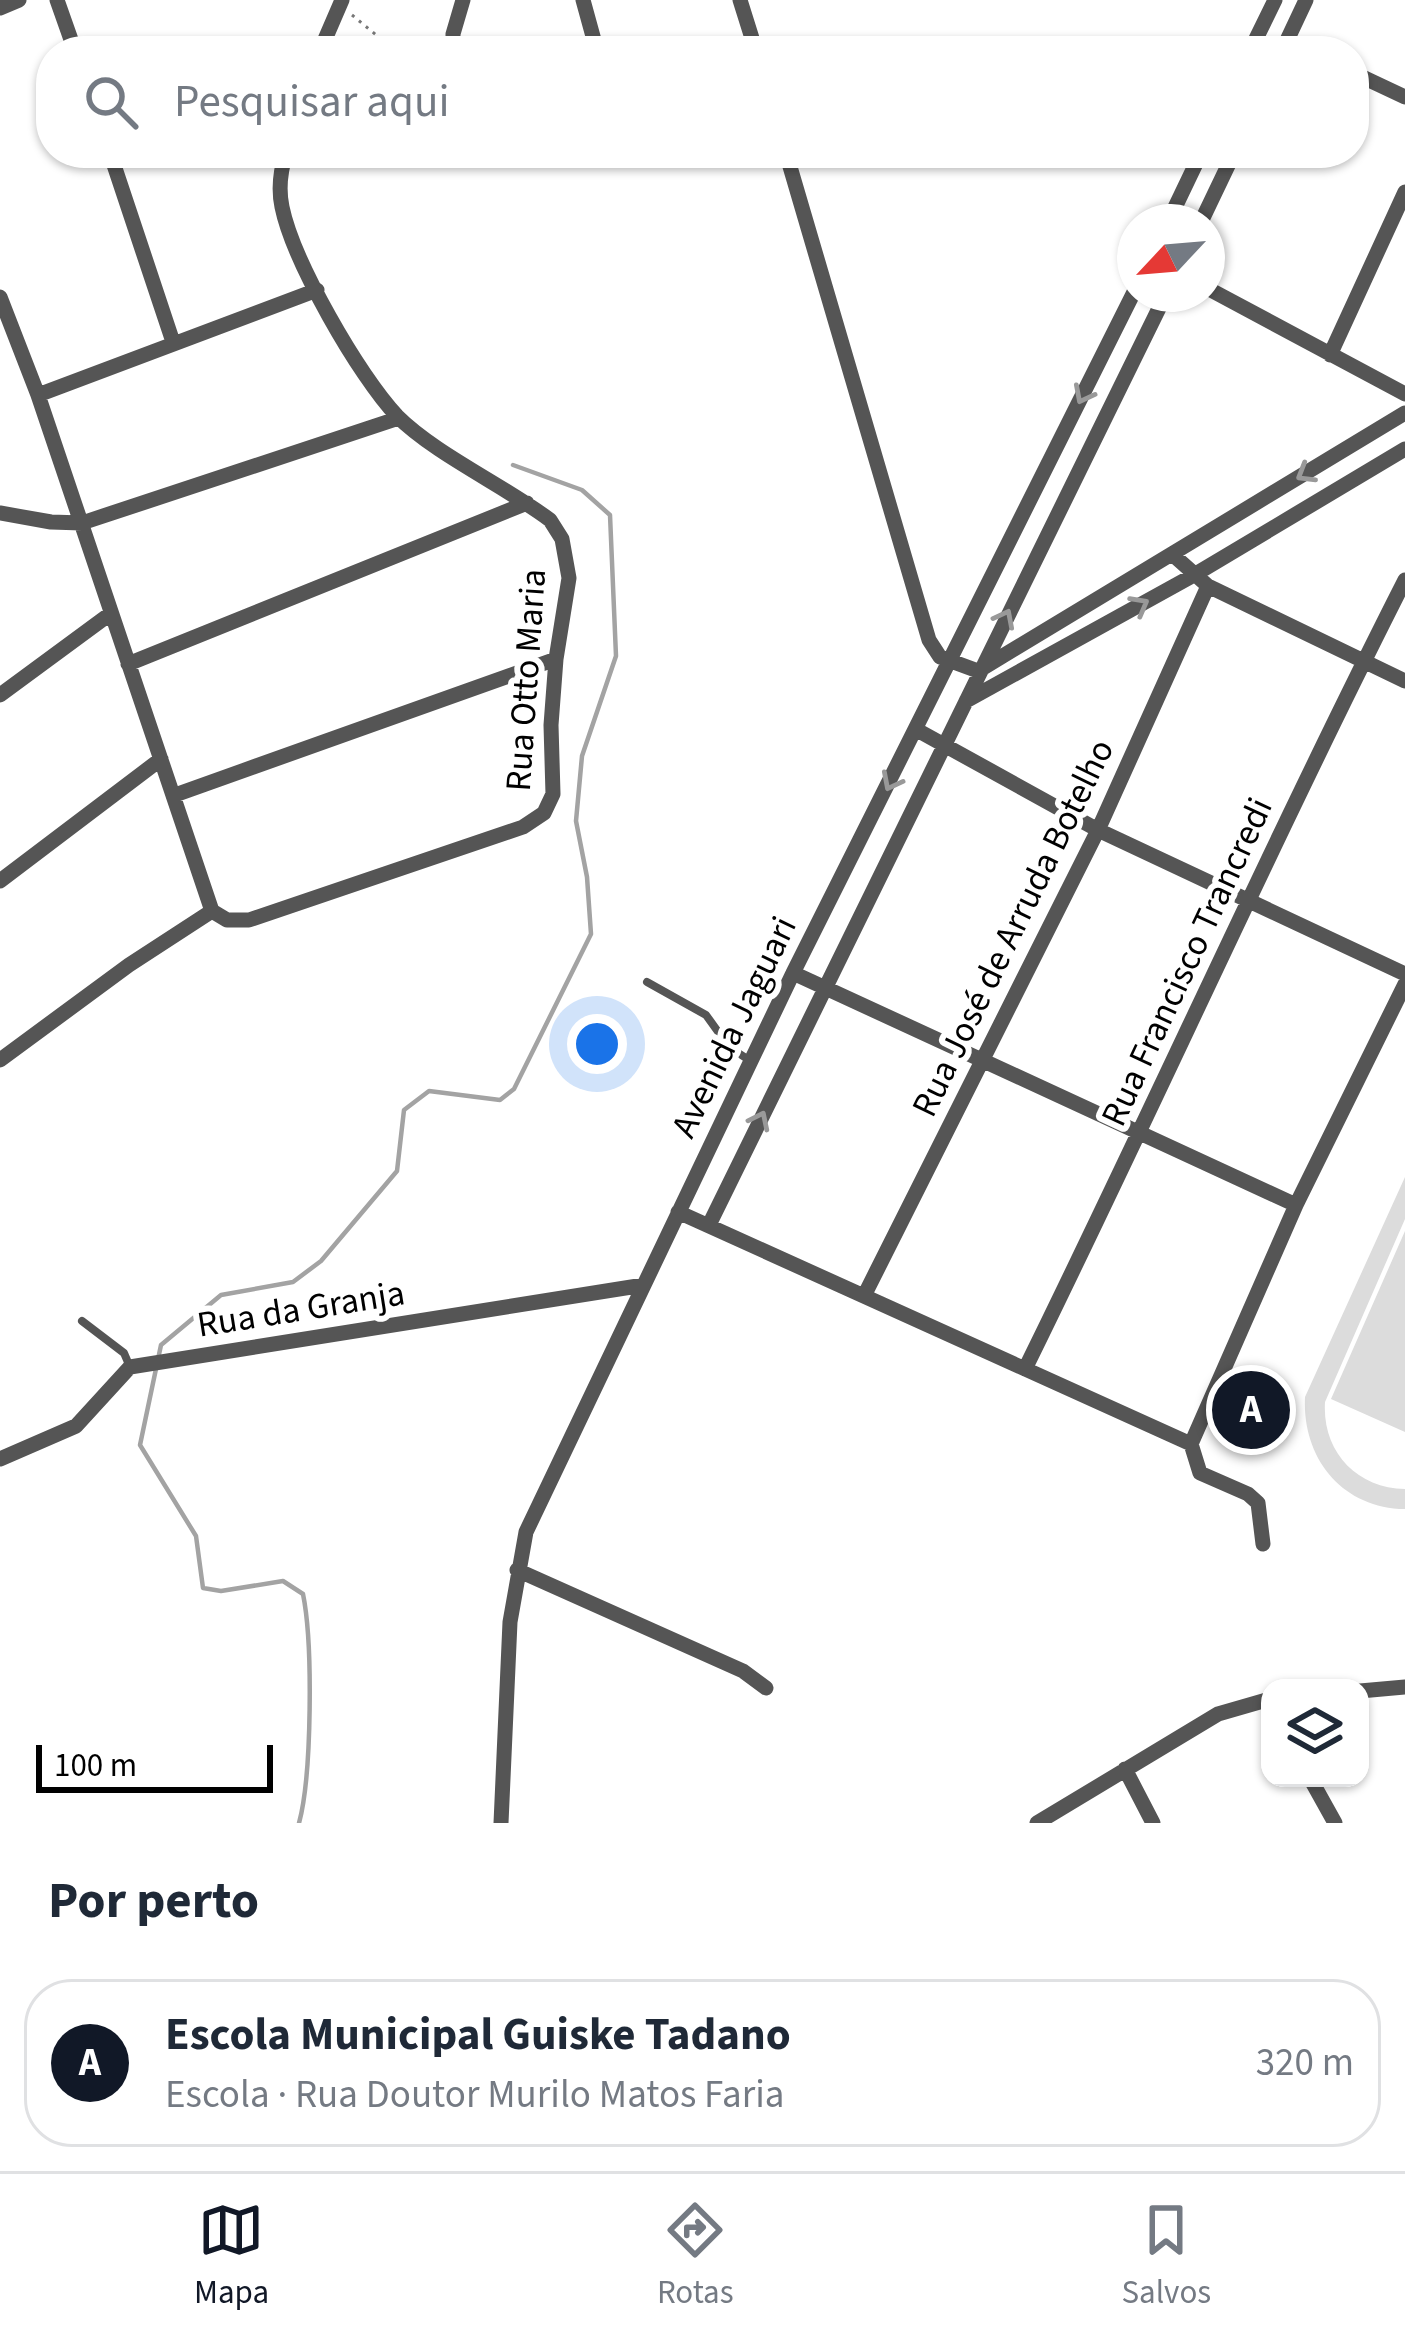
<!DOCTYPE html>
<html lang="pt">
<head>
<meta charset="utf-8">
<style>
	body { margin:0; font-family:"Source Sans 3",sans-serif; background:#f6f6f7; color:#1f2937 }
	.controls { position:absolute; right:36px; bottom:36px; display:grid; overflow:hidden; border-radius:24px; box-shadow:0 3px 9px #0004 }
	.controls button { width:108px; height:108px; display:grid; place-items:center; padding:0; border:0; border-bottom:3px solid #e0e1e3; background:#fff; color:#1f2937; font:60px sans-serif }
	.compass { position:absolute; left:1117px; top:204px; width:108px; height:108px; border-radius:50%; background:#fff; box-shadow:0 3px 9px #0004; rotate:244deg }
	.scale { position:absolute; left:36px; bottom:30px; width:237px; box-sizing:border-box; padding-left:12px; border:6px solid #000; border-top:0; font-size:33px; line-height:42px; white-space:nowrap; color:#000; -webkit-text-stroke:9px #fff; paint-order:stroke }
	.you { position:absolute; left:597px; top:1044px; width:42px; height:42px; margin:-30px; border:9px solid #fff; border-radius:50%; background:#1a73e8; box-shadow:0 0 0 18px #1a73e833 }
	.badge { display:grid; place-items:center; width:78px; height:78px; border-radius:50%; background:#111827; color:#fff; font-size:39px; font-weight:700 }
	.pin { position:absolute; translate:-50% -50%; border:6px solid #fff; box-shadow:0 3px 12px #0006 }
	.list { margin:0; padding:0; list-style:none }
	h2 { display:flex; justify-content:space-between; align-items:center; height:156px; margin:0; padding:0 48px; font-size:51px }
	h2 small { font-size:39px; font-weight:400; color:#747a83 }
	.list li { display:grid; grid-template-columns:78px 1fr auto; gap:36px; align-items:center; box-sizing:border-box; height:168px; margin:0 24px 24px; padding:0 24px; border:3px solid #e0e1e3; border-radius:48px }
	.list b { display:block; font-size:45px; white-space:nowrap }
	.list p { margin:0; font-size:39px; white-space:nowrap; color:#747a83 }
	.list em { font-size:39px; font-style:normal; color:#747a83 }
	.icon { flex:none; width:66px; height:66px; fill:none; stroke:currentColor; stroke-width:2; stroke-linecap:round; stroke-linejoin:round }
	.map { position:relative; flex:none; width:1405px; height:1823px; overflow:hidden }
	.search { position:absolute; background:#fff; box-shadow:0 3px 9px #0004; left:36px; right:36px; top:36px; height:132px; display:flex; align-items:center; gap:30px; box-sizing:border-box; padding:0 42px; border-radius:48px; color:#747a83; font-size:45px }
	.sheet { height:348px; background:#fff }
	nav { display:flex; justify-content:space-around; align-items:center; box-sizing:border-box; height:168px; border-top:3px solid #e0e1e3; background:#fff; font-size:33px; color:#747a83 }
	nav a { display:grid; justify-items:center; gap:6px }
	nav .on { color:#111827 }
	.map>svg:first-child { display:block }
</style>
</head>
<body>
<div class="map">
<svg width="1405" height="1823" viewBox="0 0 1405 1823">
	<rect width="100%" height="100%" fill="#fff"/>
	<path fill="#dcdcdc" d="M1405,1177V1219L1325,1402C1322,1451 1356,1488 1405,1489V1509C1342,1508 1302,1458 1305,1397Z
		M1405,1231V1432L1331,1399Z"/>
	<g fill="none" stroke-linecap="round" stroke-linejoin="round">
		<path stroke="#a3a3a3" stroke-width="4.5" d="M299,1823C312,1776 313,1643 303,1594L283,1581L221,1591L203,1588L196,1536L140,1445L161,1345L221,1295L293,1282L321,1261L397,1171L404,1110L429,1091L500,1100L514,1089L591,934L587,877L576,821L582,756L616,656L610,515L582,490L513,465"/>
		<path stroke="#777" stroke-width="3" stroke-dasharray="3 6" stroke-linecap="butt" d="M352,15L381,39L424,51
			M337,50L380,39"/>
		<path stroke="#555" stroke-width="8" d="M647,982L706,1015L729,1047L749,1060
			M82,1321L124,1353L130,1367"/>
		<path stroke="#555" stroke-width="15" d="M57,0L75,51
			M583,0L597,51
			M740,0L756,51
			M0,8L19,0
			M1287,41L1307,51
			M320,51L342,0
			M453,51V34L463,0
			M1250,51L1275,0
			M1282,51L1306,0
			M1354,73L1405,97
			M110,153L173,342
			M786,153L929,640L940,657L978,671L1405,413
			M1168,222L1201,153
			M1201,222L1234,153
			M1207,288L1405,394
			M0,297L38,395L212,911L227,920H249L523,827L544,813L553,794L551,725L556,659L569,578L562,539L550,520C505,486 435,454 397,416C359,376 293,261 282,207C278,188 280,172 286,153
			M1330,355L1405,192
			M38,395L317,290
			M0,513L51,522L82,523L399,418
			M1172,554L1208,586L1405,681
			M128,664L527,503
			M0,695L110,614
			M966,701L1194,575L1405,449
			M917,730L1098,830L1405,974
			M175,795L556,659
			M0,881L161,759
			M793,973L1296,1205
			M0,1060L129,965L212,911
			M678,1212L1191,1444
			M709,1225L1166,294
			M865,1294L1098,830L1208,586
			M1025,1369C1154,1107 1273,840 1405,580
			M1191,1444L1296,1205L1405,984
			M1191,1444L1200,1473L1248,1494L1258,1503L1263,1544
			M0,1459L76,1426L130,1367L644,1285
			M517,1570L743,1671L766,1688
			M1360,1691L1405,1687
			M1125,1769L1153,1823
			M1310,1778L1335,1823
			M501,1823L510,1622L526,1532L793,973L1135,290
			M1037,1823L1218,1714L1270,1699"/>
	</g>
	<defs><path id="oneway-chevron" d="M-2-3.5L2.5 0L-2 3.5" fill="none" stroke-width="1.6" stroke-linecap="round" stroke-linejoin="round" transform="scale(3)"/></defs>
	<g stroke="#999">
		<use href="#oneway-chevron" transform="translate(1083 395) rotate(117)"/>
		<use href="#oneway-chevron" transform="translate(1305 474) rotate(149)"/>
		<use href="#oneway-chevron" transform="translate(1140 605) rotate(-29)"/>
		<use href="#oneway-chevron" transform="translate(1005 618) rotate(-63)"/>
		<use href="#oneway-chevron" transform="translate(891 782) rotate(117)"/>
		<use href="#oneway-chevron" transform="translate(760 1120) rotate(-64)"/>
	</g>
	<g text-anchor="middle" dominant-baseline="central" stroke-width="12" stroke-linejoin="round" paint-order="stroke">
		<g font-size="36" fill="#000" stroke="#fff">
			<text transform="translate(526 680) rotate(-86)">Rua Otto Maria</text>
			<text transform="translate(1013 928) rotate(-64)">Rua José de Arruda Botelho</text>
			<text transform="translate(1187 962) rotate(-65)">Rua Francisco Trancredi</text>
			<text transform="translate(734 1027) rotate(-64)">Avenida Jaguari</text>
			<text transform="translate(301 1309) rotate(-9)">Rua da Granja</text>
		</g>
	</g>
</svg>
<div class="controls">
<button><svg class="icon" aria-label="layers" viewBox="0 0 24 24"><path d="M12 4l9 5-9 5-9-5zM3 14l9 5 9-5"/></svg></button>
</div>
<svg class="compass" viewBox="-18 -18 36 36"><path d="M0-13l5 13h-10z" fill="#e53935"/><path d="M0 13l5-13h-10z" fill="#747a83"/></svg>
<div class="scale">100 m</div>
<div class="you"></div>
<div class="pin badge" style="left:1251px;top:1410px">A</div>
<div class="search"><svg class="icon" aria-label="search" viewBox="0 0 24 24"><circle cx="10" cy="10" r="6"/><path d="M15 15l6 6"/></svg>Pesquisar aqui</div>
</div>
<section class="sheet">
<h2>Por perto<small></small></h2>
<ul class="list">
<li><span class="badge">A</span><div><b>Escola Municipal Guiske Tadano</b><p>Escola · Rua Doutor Murilo Matos Faria</p></div><em>320 m</em></li>
</ul>
</section>
<nav>
<a class="on"><svg class="icon" aria-label="map" viewBox="0 0 24 24"><path d="M3 6l6-2 6 2 6-2v14l-6 2-6-2-6 2zM9 4v14M15 6v14"/></svg>Mapa</a>
<a><svg class="icon" aria-label="directions" viewBox="0 0 24 24"><path d="M12 3l9 9-9 9-9-9zM9 14v-3h6M13 9l2 2-2 2"/></svg>Rotas</a>
<a><svg class="icon" aria-label="saved" viewBox="0 0 24 24"><path d="M7 4h10v16l-5-4-5 4z"/></svg>Salvos</a>
</nav>
</body>
</html>
